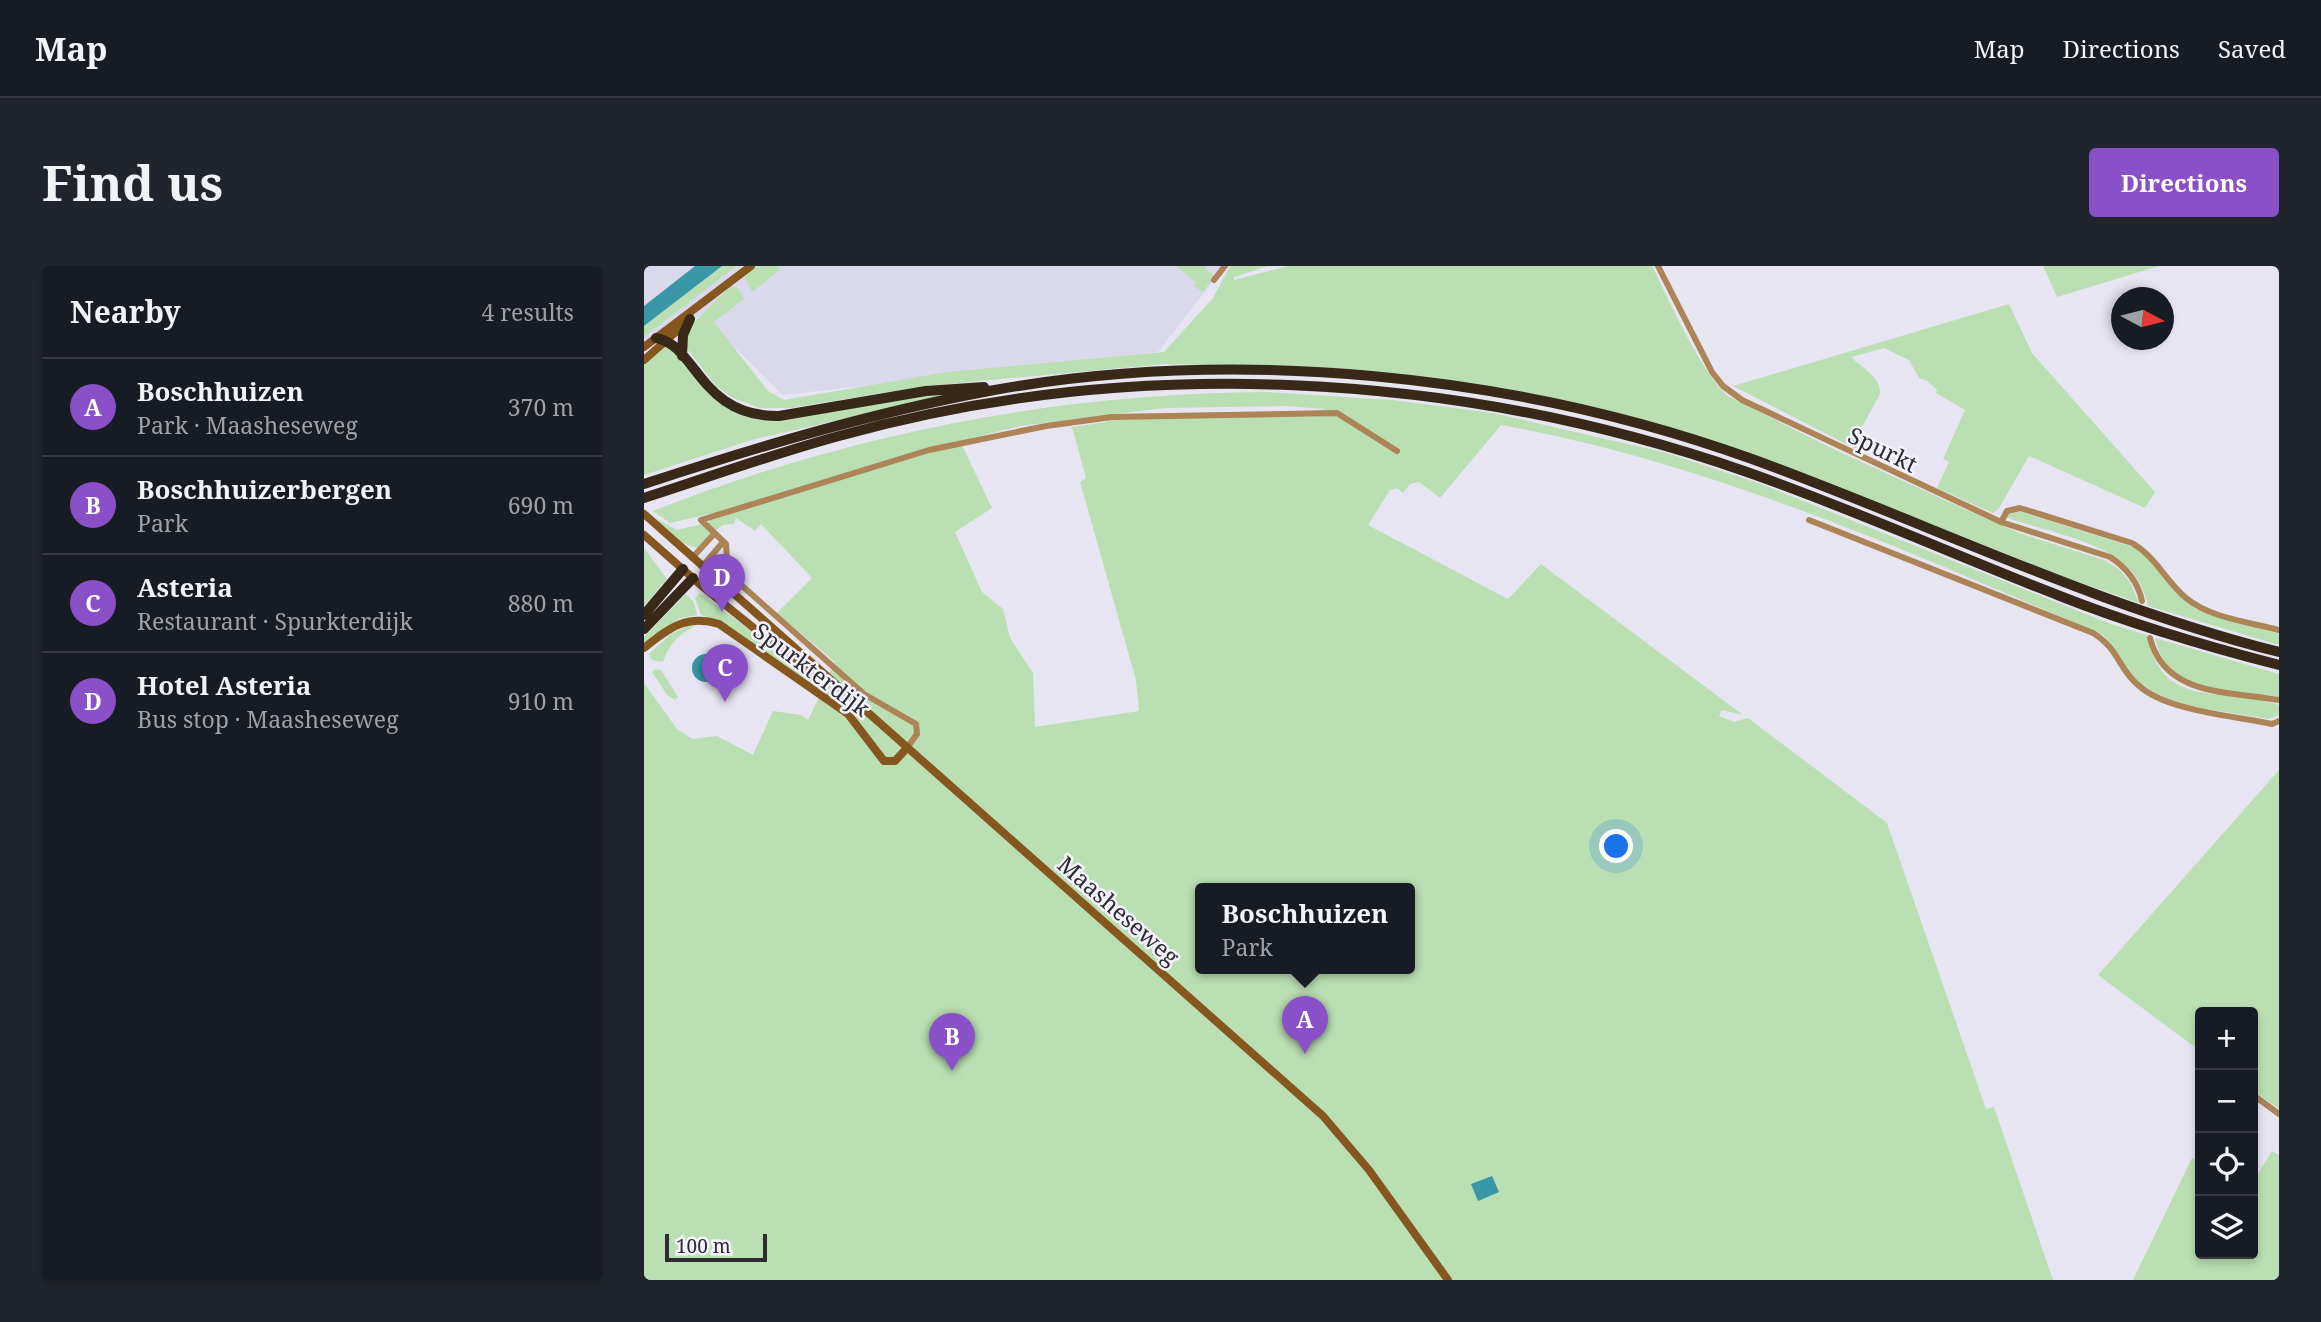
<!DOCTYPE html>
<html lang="en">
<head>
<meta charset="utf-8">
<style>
	body { margin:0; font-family:"Noto Serif",serif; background:#20242c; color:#f1f3f6 }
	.controls { position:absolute; right:21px; bottom:21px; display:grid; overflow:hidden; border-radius:7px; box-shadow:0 4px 10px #0003 }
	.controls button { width:63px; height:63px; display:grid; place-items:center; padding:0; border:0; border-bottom:2px solid #363941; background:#171b24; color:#f1f3f6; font:35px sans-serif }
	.compass { position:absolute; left:1467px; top:21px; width:63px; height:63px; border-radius:50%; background:#171b24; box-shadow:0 4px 10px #0003; rotate:97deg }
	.scale { position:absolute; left:21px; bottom:18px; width:102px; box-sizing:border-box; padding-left:7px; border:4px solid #2d2c31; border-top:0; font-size:19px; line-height:24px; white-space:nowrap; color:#2d2c31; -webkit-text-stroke:5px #f4f3fd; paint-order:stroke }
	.you { position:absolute; left:973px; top:581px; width:24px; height:24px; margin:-18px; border:5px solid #fff; border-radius:50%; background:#1a73e8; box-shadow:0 0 0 10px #1a73e833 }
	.badge { display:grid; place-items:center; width:46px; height:46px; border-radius:50%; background:#8a50c7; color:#fff; font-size:23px; font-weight:700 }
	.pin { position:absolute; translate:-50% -58px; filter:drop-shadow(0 2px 4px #0008) }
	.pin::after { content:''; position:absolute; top:37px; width:24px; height:21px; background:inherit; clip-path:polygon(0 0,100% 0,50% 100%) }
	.popup { position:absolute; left:551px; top:617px; width:220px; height:91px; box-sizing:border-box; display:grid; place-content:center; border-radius:7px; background:#171b24; filter:drop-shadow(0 2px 5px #0005); font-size:23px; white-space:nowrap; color:#9ea1a6 }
	.popup b { font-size:26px; color:#f1f3f6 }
	.popup::after { content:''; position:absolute; left:50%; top:100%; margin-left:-14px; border:14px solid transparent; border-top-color:#171b24 }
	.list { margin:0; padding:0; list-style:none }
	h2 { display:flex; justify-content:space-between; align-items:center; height:91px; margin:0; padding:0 28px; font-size:30px }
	h2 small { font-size:23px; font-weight:400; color:#9ea1a6 }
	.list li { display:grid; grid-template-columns:46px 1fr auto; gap:21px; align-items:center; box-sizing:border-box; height:98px; padding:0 28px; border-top:2px solid #363941 }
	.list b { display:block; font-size:26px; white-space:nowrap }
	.list p { margin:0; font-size:23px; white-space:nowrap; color:#9ea1a6 }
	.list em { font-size:23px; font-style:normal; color:#9ea1a6 }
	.icon { flex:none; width:38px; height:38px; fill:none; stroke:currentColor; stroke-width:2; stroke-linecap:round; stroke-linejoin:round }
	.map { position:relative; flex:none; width:1635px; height:1014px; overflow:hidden; border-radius:7px }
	header { display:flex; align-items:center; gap:42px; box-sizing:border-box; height:98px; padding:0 35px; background:#171b24; border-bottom:2px solid #363941 }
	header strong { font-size:33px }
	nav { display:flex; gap:38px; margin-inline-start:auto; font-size:24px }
	.intro { display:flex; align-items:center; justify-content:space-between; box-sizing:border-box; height:168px; padding:0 42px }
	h1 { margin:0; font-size:49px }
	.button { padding:18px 32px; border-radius:7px; background:#8a50c7; color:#fff; font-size:24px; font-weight:700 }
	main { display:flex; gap:42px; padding:0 42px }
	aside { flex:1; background:#171b24; border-radius:7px; box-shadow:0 4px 10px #0003 }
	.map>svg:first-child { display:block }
</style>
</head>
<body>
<header>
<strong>Map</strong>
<nav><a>Map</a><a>Directions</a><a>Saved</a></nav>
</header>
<div class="intro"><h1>Find us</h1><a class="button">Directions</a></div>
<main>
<aside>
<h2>Nearby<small>4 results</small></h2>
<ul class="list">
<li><span class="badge">A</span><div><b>Boschhuizen</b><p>Park · Maasheseweg</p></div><em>370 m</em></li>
<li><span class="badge">B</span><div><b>Boschhuizerbergen</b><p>Park</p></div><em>690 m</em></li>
<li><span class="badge">C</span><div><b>Asteria</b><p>Restaurant · Spurkterdijk</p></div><em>880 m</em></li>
<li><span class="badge">D</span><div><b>Hotel Asteria</b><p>Bus stop · Maasheseweg</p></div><em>910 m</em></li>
</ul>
</aside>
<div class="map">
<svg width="1635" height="1014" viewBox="0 0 1635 1014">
	<rect width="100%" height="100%" fill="#e7e5f2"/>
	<path fill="#dad8eb" d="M0,0H581L514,86L139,129L58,49L0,81Z"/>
	<path fill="#badfb2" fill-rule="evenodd" d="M78,0H92L0,71V60Z
		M113,0H134L137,3L108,26L100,10Z
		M532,0H560L570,11L559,26L550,20L552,16Z
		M586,0H624L590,11V14L644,0H1008C1025,34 1057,107 1084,130L1185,181L1338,251L1378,268L1460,294L1475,303L1486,316L1495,337L1426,313L1121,193L964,144L860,122L680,101L522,98L282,120L146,142H116L89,132L73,121L43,83L42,71L46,60L87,20L94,22L100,33L70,56L124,125L140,134L303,106L520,86L569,32Z
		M1399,0H1515L1413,31Z
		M1365,38L1388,87L1511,226L1501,242L1385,190L1355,242L1349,247L1293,222L1305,196L1299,193L1321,144L1292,127L1293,124L1282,114L1275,112L1265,94L1240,82L1207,91C1218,102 1237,111 1236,128L1212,172L1226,179L1222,188L1089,120Z
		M23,78L102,149L329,123L111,173L0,209V97Z
		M623,126L748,134L849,147L1023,187L1117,218L1467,358L1503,369C1519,448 1580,418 1635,439V449L1625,453C1582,445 1525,443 1491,413C1477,401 1472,382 1459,369C1264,285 1067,197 857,159L796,232L775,216L766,218L759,227L753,222L746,224L724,259L864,333L897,298L1099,449L1078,444L1075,450L1090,456L1104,452L1243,557L1342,843L1350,841L1409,1014H0V417L33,463L48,473L73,470L109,489L129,445L157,449L164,454L178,425L78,356L57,349L51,332L56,327L180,419L191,396L133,347L168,312L117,258L111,265L92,252L90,258L79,259L71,265L64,258L70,247L26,257L9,245C204,168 413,127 623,126ZM641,140L682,143L669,145L469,148L522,142ZM463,149V156L428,161L442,212L436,216L492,414L495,445L391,461L389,407L366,372L359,343L338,326L311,266L348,242L316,175L376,160ZM556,622H766V702H556Z
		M1374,245L1489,281L1499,288L1552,343L1635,368V379L1504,340C1494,277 1412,270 1362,251L1365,247Z
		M11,252L33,264L58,258L68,268L53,282L39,277Z
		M0,282L23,313L0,340Z
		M42,328L50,336L53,349L36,352L0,379V371Z
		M47,358H55C36,367 26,376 19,396L8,394L5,388L27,368Z
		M1511,372L1635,408V431C1589,423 1523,429 1511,372Z
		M12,403L17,404L34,431L31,434L23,429L8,406Z
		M1635,504V843L1609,824V746H1556V785L1454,709Z
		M1628,885L1635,889V1014H1489L1548,892L1556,896V988H1609V916Z"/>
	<path fill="#3997a7" d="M51,0H78L0,60V40Z
		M48 402a14 14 0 1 1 28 0a14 14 0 1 1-28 0Z
		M848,910L855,926L834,935L827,918Z"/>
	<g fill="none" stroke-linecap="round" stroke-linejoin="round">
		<path stroke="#ac8458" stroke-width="6" d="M1014,0L1068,106L1079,120L1098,134L1357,256L1466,291C1483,302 1494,316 1498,335
			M570,14L581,0
			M1165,254L1449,367C1475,383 1474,402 1494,419C1522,445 1590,450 1628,458L1635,455
			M1357,256L1363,245L1376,242L1488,277C1512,291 1521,314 1542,332C1566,352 1605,356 1635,364
			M48,292L70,268
			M58,301L79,276
			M1506,372C1521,431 1586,425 1635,434
			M263,482L273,468L272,458L220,428L77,301L83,293L82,278L57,254L285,184L402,160L468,151L693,147L753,185
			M1612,831L1635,848"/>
		<path stroke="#85561d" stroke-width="8" d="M0,81L107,0
			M0,94L42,57
			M0,248L679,850L725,904L804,1014
			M0,269L59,321L162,404L179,412
			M0,382C25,362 42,348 75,358L204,448L240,495H251L263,482"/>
		<path stroke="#372818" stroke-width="10" d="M12,72C53,79 55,151 135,150L282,125L340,121
			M38,90L39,69L46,53
			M0,218C113,181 227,147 345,125C592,80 872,108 1108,193C1284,257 1452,340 1635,386
			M0,232C65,211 129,188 195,170C489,88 812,105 1100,205C1207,242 1310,289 1416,330C1487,358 1561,380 1635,399
			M0,349L39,303
			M0,363L49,312"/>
	</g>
	<g text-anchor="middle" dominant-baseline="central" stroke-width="5" stroke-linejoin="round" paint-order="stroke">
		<g font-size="23" fill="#2d2c31" stroke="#f4f3fd">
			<text transform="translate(1239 183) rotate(26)">Spurkt</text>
			<text transform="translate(168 403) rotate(37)">Spurkterdijk</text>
			<text transform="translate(475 644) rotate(41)">Maasheseweg</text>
		</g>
	</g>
</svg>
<div class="controls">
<button>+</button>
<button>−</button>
<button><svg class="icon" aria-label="locate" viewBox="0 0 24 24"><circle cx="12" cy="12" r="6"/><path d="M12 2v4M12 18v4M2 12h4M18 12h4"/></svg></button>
<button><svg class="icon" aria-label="layers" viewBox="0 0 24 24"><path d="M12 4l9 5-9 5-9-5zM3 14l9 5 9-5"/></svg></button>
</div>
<svg class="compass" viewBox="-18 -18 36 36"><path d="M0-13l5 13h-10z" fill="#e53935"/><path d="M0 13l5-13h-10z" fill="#9ea1a6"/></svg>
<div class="scale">100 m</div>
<div class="you"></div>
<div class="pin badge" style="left:661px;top:788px">A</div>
<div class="popup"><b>Boschhuizen</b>Park</div>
<div class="pin badge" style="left:308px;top:805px">B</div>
<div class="pin badge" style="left:81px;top:436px">C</div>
<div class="pin badge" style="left:78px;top:346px">D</div>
</div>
</main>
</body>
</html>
